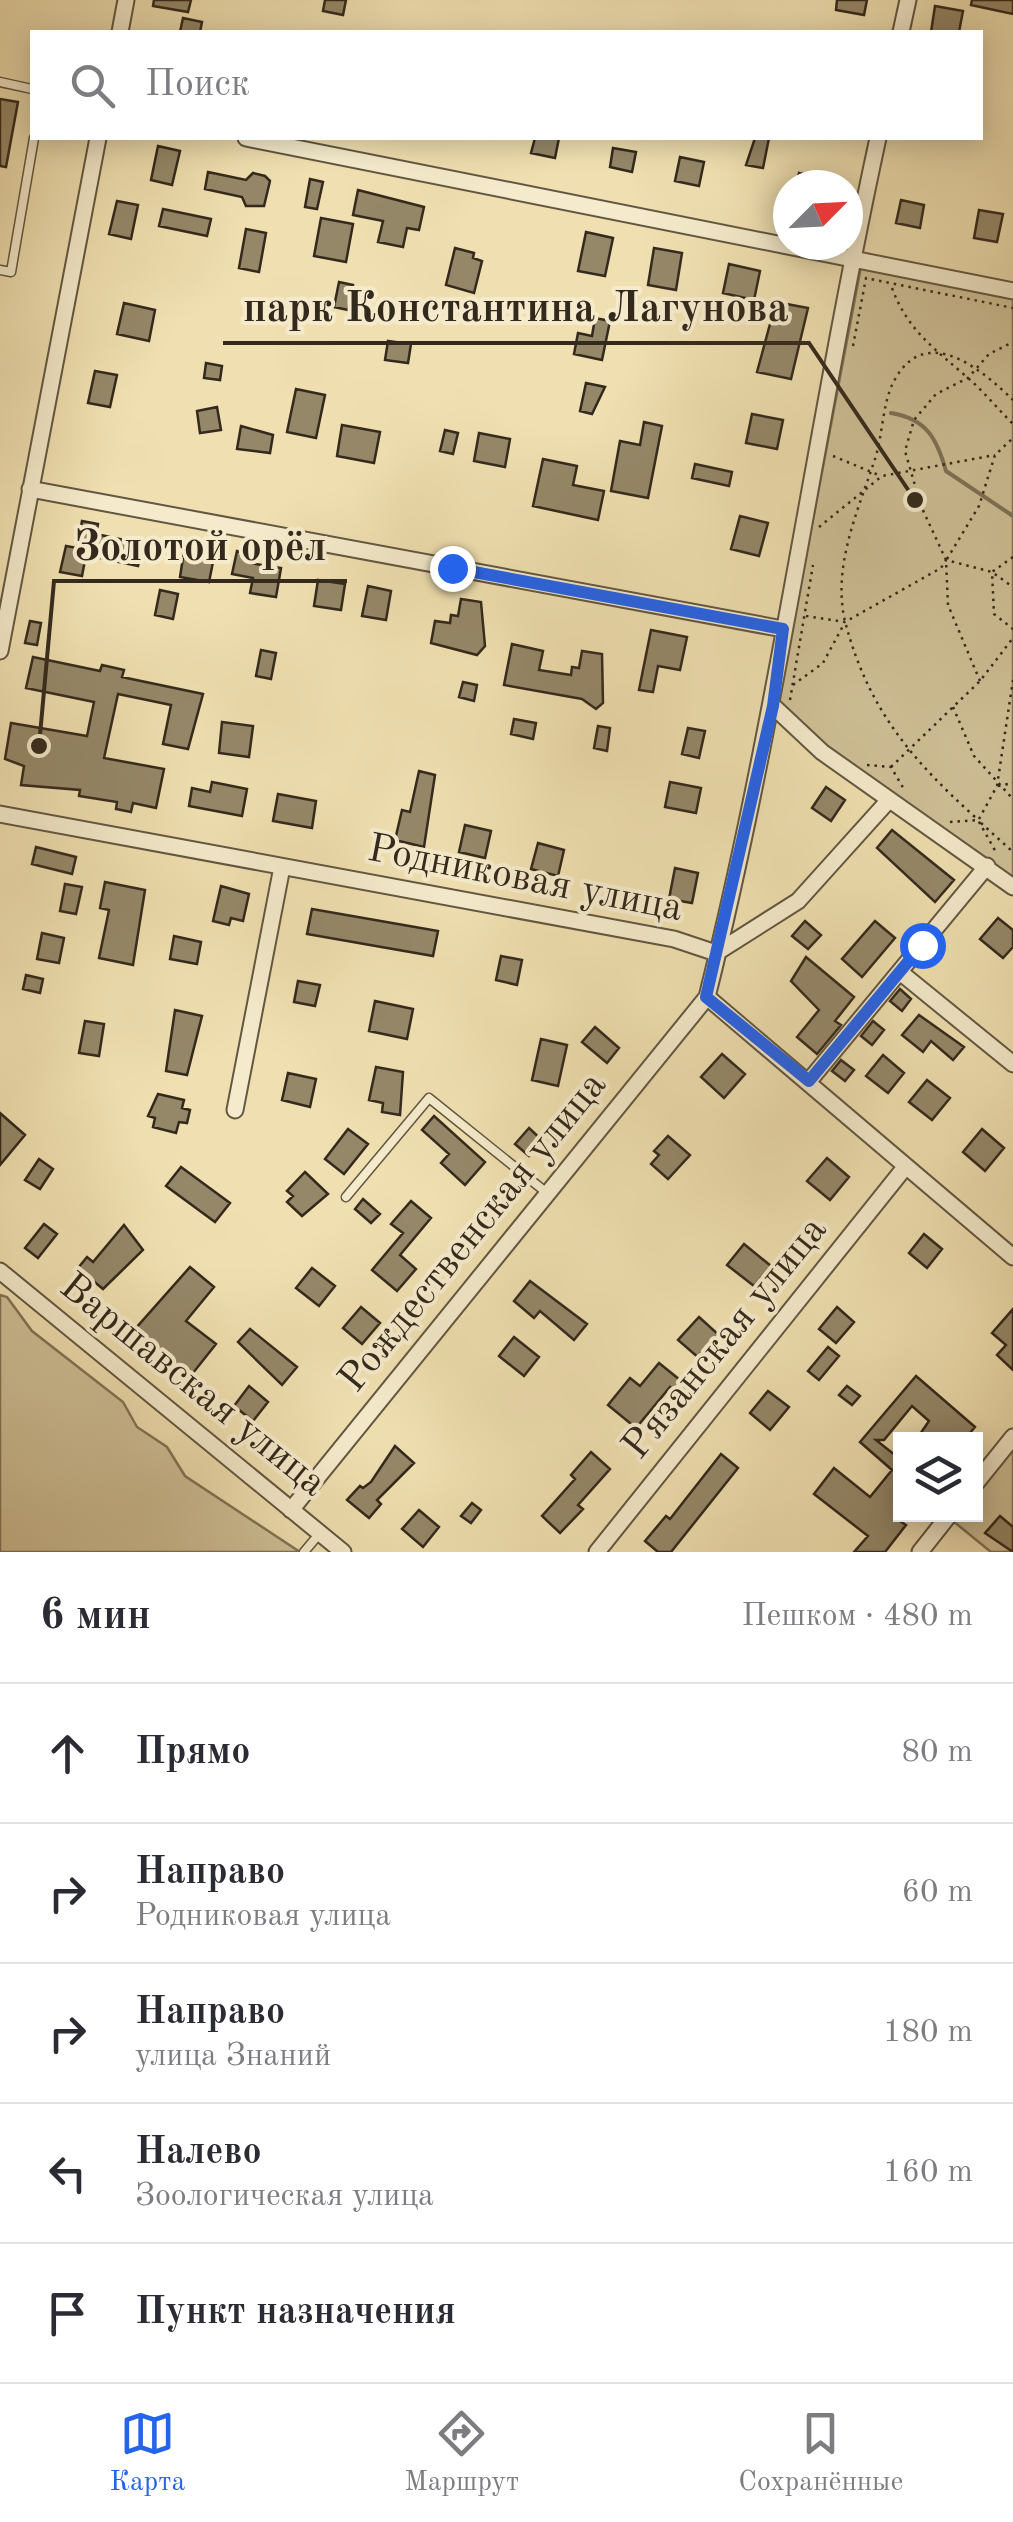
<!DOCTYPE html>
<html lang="ru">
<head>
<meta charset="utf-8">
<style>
	body { margin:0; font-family:"Old Standard TT",serif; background:#f2f2f3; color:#2b2b33 }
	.controls { position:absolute; right:30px; bottom:30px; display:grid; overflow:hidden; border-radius:0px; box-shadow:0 5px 25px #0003 }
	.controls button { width:90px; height:90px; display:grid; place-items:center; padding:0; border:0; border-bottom:2px solid #e1e1e2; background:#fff; color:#2b2b33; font:50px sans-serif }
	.compass { position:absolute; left:773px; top:170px; width:90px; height:90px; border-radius:50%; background:#fff; box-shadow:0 5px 25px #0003; rotate:66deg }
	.stop { position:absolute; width:30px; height:30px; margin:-22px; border:8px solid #2563eb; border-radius:50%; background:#fff }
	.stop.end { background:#2563eb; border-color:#fff; box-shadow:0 2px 10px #0008 }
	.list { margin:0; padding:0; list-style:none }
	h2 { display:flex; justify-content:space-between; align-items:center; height:130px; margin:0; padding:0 40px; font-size:42px }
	h2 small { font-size:32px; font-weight:400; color:#7c7c81 }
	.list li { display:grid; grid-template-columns:65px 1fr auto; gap:30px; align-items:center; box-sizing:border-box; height:140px; padding:0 40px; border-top:2px solid #e1e1e2 }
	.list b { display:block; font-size:38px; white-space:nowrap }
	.list p { margin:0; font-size:32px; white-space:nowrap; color:#7c7c81 }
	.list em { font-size:32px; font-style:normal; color:#7c7c81 }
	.icon { flex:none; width:55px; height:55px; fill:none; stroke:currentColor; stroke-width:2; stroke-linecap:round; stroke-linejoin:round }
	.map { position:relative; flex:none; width:1013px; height:1552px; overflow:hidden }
	.search { position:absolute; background:#fff; box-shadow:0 5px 25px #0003; left:30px; right:30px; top:30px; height:110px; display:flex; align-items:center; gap:25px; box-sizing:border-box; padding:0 35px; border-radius:0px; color:#7c7c81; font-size:38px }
	.sheet { height:830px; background:#fff }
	nav { display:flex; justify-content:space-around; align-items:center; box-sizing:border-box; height:140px; border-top:2px solid #e1e1e2; background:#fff; font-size:28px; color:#7c7c81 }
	nav a { display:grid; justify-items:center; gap:5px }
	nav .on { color:#2563eb }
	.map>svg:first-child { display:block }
</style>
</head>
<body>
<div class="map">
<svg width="1013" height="1552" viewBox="0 0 1013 1552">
	<rect width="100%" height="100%" fill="#f0e0b1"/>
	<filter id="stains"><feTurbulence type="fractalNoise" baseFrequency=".002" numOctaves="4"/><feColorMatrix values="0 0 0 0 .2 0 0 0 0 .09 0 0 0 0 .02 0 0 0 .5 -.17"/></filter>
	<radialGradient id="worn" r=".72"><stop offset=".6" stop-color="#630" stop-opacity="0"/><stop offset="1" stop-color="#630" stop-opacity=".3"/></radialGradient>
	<path fill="#d0c198" stroke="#82755a" stroke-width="2.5" d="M861,267L1013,297V881L812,736L778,703Z
		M0,1295L7,1297L32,1331L123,1402L137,1427L167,1447L185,1476L300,1552H0Z
		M1013,1449V1552H991L953,1521L959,1515L976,1514V1494Z"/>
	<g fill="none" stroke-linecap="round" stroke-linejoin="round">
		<path stroke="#7e7257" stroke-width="4" d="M891,413C927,419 937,439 946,471L1013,516"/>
	</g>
	<path fill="#958869" stroke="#33291c" stroke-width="2.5" d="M154,0H191L188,12L153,6Z
		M325,0H346L343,15L323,11Z
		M837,0H867L864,15L836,10Z
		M972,0H1013V14L971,5Z
		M935,6L963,11L959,32H931Z
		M183,18L202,22L200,32H180Z
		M0,99L18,102L6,167L0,166Z
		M535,138H559L555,158L531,153Z
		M755,138H769L763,168L746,165Z
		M158,146L180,151L172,185L151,180Z
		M613,148L636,152L632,172L610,167Z
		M680,157L704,162L699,186L675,181Z
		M208,172L246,180L253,173L265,176L270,181L264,206H246L242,197L205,189Z
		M799,173L830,180V185H796Z
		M310,179L323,182L317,209L305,207Z
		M358,190L424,207L419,230L407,228L403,247L378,242L383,221L353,215Z
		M901,200L924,205L920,228L896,223Z
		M117,201L138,205L131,239L109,234Z
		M163,209L211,219L207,236L159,226Z
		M979,210L1003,214L997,242L974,238Z
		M321,218L353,224L346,262L314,256Z
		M246,229L266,233L259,272L239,268Z
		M586,232L613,238L605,276L578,271Z
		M455,248L474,253L473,258L482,261L474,293L446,285Z
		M654,248L682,253L676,290L648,285Z
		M729,264L760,271L754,300L723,293Z
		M339,282L353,285L348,310L334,307Z
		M776,302L808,308L791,379L757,372Z
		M124,303L155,310L149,341L117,334Z
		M595,318L610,321L602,360L574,354L578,333L592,336Z
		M388,341L411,344L408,363L385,360Z
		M206,363L222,366L220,380L204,378Z
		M95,371L117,375L110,407L88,403Z
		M586,383L605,387L592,414L580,411Z
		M296,389L325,395L316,438L287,432Z
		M217,407L221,430L200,433L197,411Z
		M752,414L783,420L777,449L746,443Z
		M644,422L662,426L648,498L611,491L620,441L640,445Z
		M342,425L380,432L374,463L337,456Z
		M241,426L273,435L270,453L237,449Z
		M445,430L458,433L453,454L440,451Z
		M479,433L510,439L505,467L474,461Z
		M543,459L577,466L573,485L604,491L598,520L533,506Z
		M695,464L732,472L729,486L692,478Z
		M740,516L768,523L759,556L731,549Z
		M82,521L98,524L96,534L143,544L138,566L86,555L82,576L60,572L66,546L77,548Z
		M184,551L214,557L209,582L180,577Z
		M237,551L251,554L249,563L281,568L276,597L250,593L253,578L232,574Z
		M318,580L345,584L341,610L314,606Z
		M368,586L391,591L386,620L362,616Z
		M160,590L178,594L173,619L155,615Z
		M461,599L481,602L485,646L477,655L431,643L435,621L450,623L451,615L458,616Z
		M30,621L41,623L37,645L25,643Z
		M651,630L687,637L680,670L658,666L653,692L639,690Z
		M512,644L543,651L539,670L571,675L572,667L579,668L582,651L602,654L603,703L596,709L582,699L504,685Z
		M261,650L276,653L271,679L256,676Z
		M33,657L100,671L102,665L124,670L122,677L203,694L188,749L163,744L171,705L118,694L104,758L164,769L156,808L133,803L131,812L116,809L117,802L79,796L80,790L21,785L24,766L5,759L11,723L87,736L94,702L26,688Z
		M463,682L477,685L474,701L459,697Z
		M514,719L536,723L533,739L511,734Z
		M222,722L253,726L249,757L219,753Z
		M598,726L610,728L607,751L594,748Z
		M688,728L705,731L699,758L682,754Z
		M419,771L435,775L424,847L395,840L402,810L410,812Z
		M212,782L247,789L242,816L189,806L192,788L210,792Z
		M670,782L701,788L696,813L665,807Z
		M826,787L845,800L831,821L812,808Z
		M278,794L316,801L312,828L273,821Z
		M465,825L491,831L485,858L459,852Z
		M892,830L954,880L935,902L877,848Z
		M538,843L564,850L558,876L531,869Z
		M36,847L76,857L72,874L32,864Z
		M426,854L440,857L436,874L422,871Z
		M675,868L698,873L692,903L669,899Z
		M105,882L145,890L133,965L99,958L109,910L100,908Z
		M65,884L82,887L76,914L60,911Z
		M221,886L249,894L243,921L231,918L229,925L213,921Z
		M312,909L438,931L433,956L307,934Z
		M998,918L1013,930V947L1003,958L980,939Z
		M805,921L821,935L808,949L792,936Z
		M875,921L895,938L862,977L842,959Z
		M42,933L64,938L59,963L37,959Z
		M174,936L201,942L197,964L170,959Z
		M501,956L522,960L517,985L496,980Z
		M806,957L854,997L835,1021L841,1025L817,1054L797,1037L819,1010L791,981Z
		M26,975L43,979L40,993L23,989Z
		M298,981L320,985L315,1006L294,1002Z
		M900,989L911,999L902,1011L890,1001Z
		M375,1001L413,1009L407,1039L369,1031Z
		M175,1010L202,1016L187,1075L166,1071Z
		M919,1015L964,1047L953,1060L931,1041L923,1052L902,1035Z
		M85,1021L104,1024L99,1056L79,1053Z
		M873,1021L884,1030L872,1045L861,1036Z
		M595,1027L619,1048L607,1063L582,1042Z
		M541,1039L567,1045L558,1086L532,1080Z
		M722,1054L745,1074L724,1098L701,1077Z
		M883,1055L904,1073L888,1093L866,1076Z
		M841,1060L854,1070L845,1081L832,1071Z
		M376,1067L403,1072L400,1115L382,1112L383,1103L369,1100Z
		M288,1073L316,1079L310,1107L282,1100Z
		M927,1080L950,1098L932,1120L909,1102Z
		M158,1094L184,1100L182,1108L190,1110L187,1123L179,1122L176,1133L153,1127L155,1118L148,1116Z
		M0,1113L25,1135L0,1165Z
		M434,1116L485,1162L465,1185L441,1163L449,1154L422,1130Z
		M529,1128L543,1141L529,1156L515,1144Z
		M348,1129L368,1144L344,1174L325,1159Z
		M982,1129L1004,1148L985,1171L963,1152Z
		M668,1136L690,1155L668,1179L651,1164L659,1155L654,1151Z
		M827,1158L849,1177L830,1200L807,1181Z
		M39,1159L53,1169L40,1189L25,1180Z
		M181,1167L230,1203L215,1222L166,1186Z
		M305,1172L328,1194L302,1216L287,1202L293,1196L287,1191Z
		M363,1199L380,1214L371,1223L355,1209Z
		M411,1201L431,1218L400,1255L416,1269L397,1291L372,1270L403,1233L391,1224Z
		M44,1224L57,1234L38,1258L25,1248Z
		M124,1225L143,1250L103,1289L78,1268L87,1257L93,1262Z
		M924,1234L942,1249L927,1268L909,1253Z
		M744,1244L771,1266L754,1286L727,1265Z
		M190,1267L214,1287L186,1321L216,1344L189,1378L136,1328Z
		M312,1268L335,1286L319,1306L296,1288Z
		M530,1281L587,1324L574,1340L540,1311L534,1318L514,1301Z
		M361,1307L380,1323L362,1344L343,1328Z
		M837,1307L854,1322L836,1343L819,1329Z
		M1013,1309V1370L997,1355L1006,1345L992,1333Z
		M699,1317L720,1336L700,1359L678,1340Z
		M250,1329L297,1367L282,1385L238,1342Z
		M514,1337L539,1357L524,1376L499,1356Z
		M828,1347L839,1356L819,1380L808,1371Z
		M659,1363L690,1388L683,1397L670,1387L636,1428L608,1405L630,1378L640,1386Z
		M916,1376L975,1427L964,1440H916L929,1421L912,1406L884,1440H876L900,1459V1521L906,1525L885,1552H854L868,1536L814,1494L834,1468L870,1497L892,1470L860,1442Z
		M249,1386L268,1402L253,1421L234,1406Z
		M847,1386L860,1396L852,1405L839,1395Z
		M768,1391L789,1407L770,1430L750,1413Z
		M395,1446L414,1463L377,1500L381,1504L369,1518L347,1500L360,1486L363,1488L371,1482Z
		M591,1452L610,1469L578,1505L583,1509L560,1533L542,1516L575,1479L571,1475Z
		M721,1454L738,1468L671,1552H658L645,1541L666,1516L670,1519Z
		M472,1503L481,1510L471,1523L461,1516Z
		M419,1510L439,1527L423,1547L402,1529Z
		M1000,1516L1013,1527V1552L985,1533Z"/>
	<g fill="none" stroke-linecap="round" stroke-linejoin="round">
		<g stroke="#625741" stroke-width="11">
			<path id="lane" d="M0,82L32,89
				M0,270L11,272L34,138
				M346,1197L429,1098L547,1193
				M304,1552L320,1533"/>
		</g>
		<g stroke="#625741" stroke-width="19">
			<path id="street" d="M120,32L126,0
				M901,32L908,0
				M246,138L1013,291
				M878,138C816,423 778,714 707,997L1013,1257
				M30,489L783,629
				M0,651L98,138
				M773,706L822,752L1013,887
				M0,814L674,939L716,953
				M716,953L798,901L889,800
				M900,972L1013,1064
				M809,1081L987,866
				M235,1110L282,867
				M0,1271L343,1552
				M976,1483L1013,1437
				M291,1510L707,997
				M597,1552L906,1166
				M920,1552L950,1514"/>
		</g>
		<path stroke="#33291c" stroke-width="2.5" stroke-dasharray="2.5 5" stroke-linecap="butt" d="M892,288C908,331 935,349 968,378C984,392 998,409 1013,424
			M853,346L866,278L1013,308
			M833,456L881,476
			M819,527L882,476L995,455
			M1013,557L992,572L994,614L1013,629
			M947,559L979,506L995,455L1013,438
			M806,616L845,622L941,568L946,560L992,572L1013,587
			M980,681L948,605L946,560L921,506L905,451L914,420L936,394L968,378L989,354L1013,342
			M793,685L823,663L844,624
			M790,700L813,565
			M953,707L974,756L1013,799
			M867,765L891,767L905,791
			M891,767L980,681L1013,638
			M998,786L1013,783
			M975,817C912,760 869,710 846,625C831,570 857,513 874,462C883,437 882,403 894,381C926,321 983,371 1013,400
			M979,819L997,786L1013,680
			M950,822L978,820L997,854
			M981,823L1013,852"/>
		<use href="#lane" stroke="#f5ebcc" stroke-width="8"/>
		<use href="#street" stroke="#f5ebcc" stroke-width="15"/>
	</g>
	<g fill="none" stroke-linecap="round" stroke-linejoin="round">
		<path stroke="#2563eb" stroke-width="12" d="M452,568L783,629L773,706L706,997L809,1081L922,945"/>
	</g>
	<g text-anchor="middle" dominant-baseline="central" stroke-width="8" stroke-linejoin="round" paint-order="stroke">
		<g font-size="40" fill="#33291c" stroke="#f5ebcc">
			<text transform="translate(525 880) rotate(11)">Родниковая улица</text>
			<text transform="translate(474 1233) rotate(-51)">Рождественская улица</text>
			<text transform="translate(726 1339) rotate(-51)">Рязанская улица</text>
			<text transform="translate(192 1386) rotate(39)">Варшавская улица</text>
		</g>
	</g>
	<path fill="none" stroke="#33291c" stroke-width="4" d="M915 500L809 343H223M39 746L54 581H347"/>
	<g fill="#33291c" stroke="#f5ebcc" stroke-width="4">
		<circle cx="915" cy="500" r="10"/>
		<circle cx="39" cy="746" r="10"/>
	</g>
	<g font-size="42" text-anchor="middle" font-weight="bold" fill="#33291c" stroke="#f5ebcc" stroke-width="8" stroke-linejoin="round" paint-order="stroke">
		<text x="516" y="321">парк Константина Лагунова</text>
		<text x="200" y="560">Золотой орёл</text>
	</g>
	<rect width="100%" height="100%" filter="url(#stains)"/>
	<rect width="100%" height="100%" fill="url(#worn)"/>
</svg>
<div class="controls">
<button><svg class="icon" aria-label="layers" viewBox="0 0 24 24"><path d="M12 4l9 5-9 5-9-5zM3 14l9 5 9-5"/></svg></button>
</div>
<svg class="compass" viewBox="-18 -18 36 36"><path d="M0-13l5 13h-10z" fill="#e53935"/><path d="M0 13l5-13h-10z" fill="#7c7c81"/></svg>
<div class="stop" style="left:922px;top:945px"></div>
<div class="stop end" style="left:452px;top:568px"></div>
<div class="search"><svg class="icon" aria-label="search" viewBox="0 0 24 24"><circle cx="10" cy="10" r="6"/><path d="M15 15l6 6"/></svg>Поиск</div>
</div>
<section class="sheet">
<h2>6 мин<small>Пешком · 480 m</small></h2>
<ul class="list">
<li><svg class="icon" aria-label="ahead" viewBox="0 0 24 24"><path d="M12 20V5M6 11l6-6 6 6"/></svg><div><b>Прямо</b></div><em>80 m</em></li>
<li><svg class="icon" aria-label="right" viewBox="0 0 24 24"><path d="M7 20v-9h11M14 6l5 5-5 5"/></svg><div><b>Направо</b><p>Родниковая улица</p></div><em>60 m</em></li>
<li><svg class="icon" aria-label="right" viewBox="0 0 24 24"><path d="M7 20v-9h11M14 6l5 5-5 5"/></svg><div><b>Направо</b><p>улица Знаний</p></div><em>180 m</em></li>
<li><svg class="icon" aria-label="left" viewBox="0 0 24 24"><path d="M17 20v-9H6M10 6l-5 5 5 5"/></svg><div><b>Налево</b><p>Зоологическая улица</p></div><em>160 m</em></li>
<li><svg class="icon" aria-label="arrive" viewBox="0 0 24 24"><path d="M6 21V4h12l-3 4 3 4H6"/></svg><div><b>Пункт назначения</b></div></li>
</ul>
</section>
<nav>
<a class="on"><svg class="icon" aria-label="map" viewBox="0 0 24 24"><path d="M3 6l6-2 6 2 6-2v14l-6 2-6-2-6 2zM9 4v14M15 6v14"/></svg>Карта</a>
<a><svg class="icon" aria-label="directions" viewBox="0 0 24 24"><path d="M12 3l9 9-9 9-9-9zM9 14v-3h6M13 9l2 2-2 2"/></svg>Маршрут</a>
<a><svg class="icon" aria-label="saved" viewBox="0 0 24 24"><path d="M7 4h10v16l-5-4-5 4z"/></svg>Сохранённые</a>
</nav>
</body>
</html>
